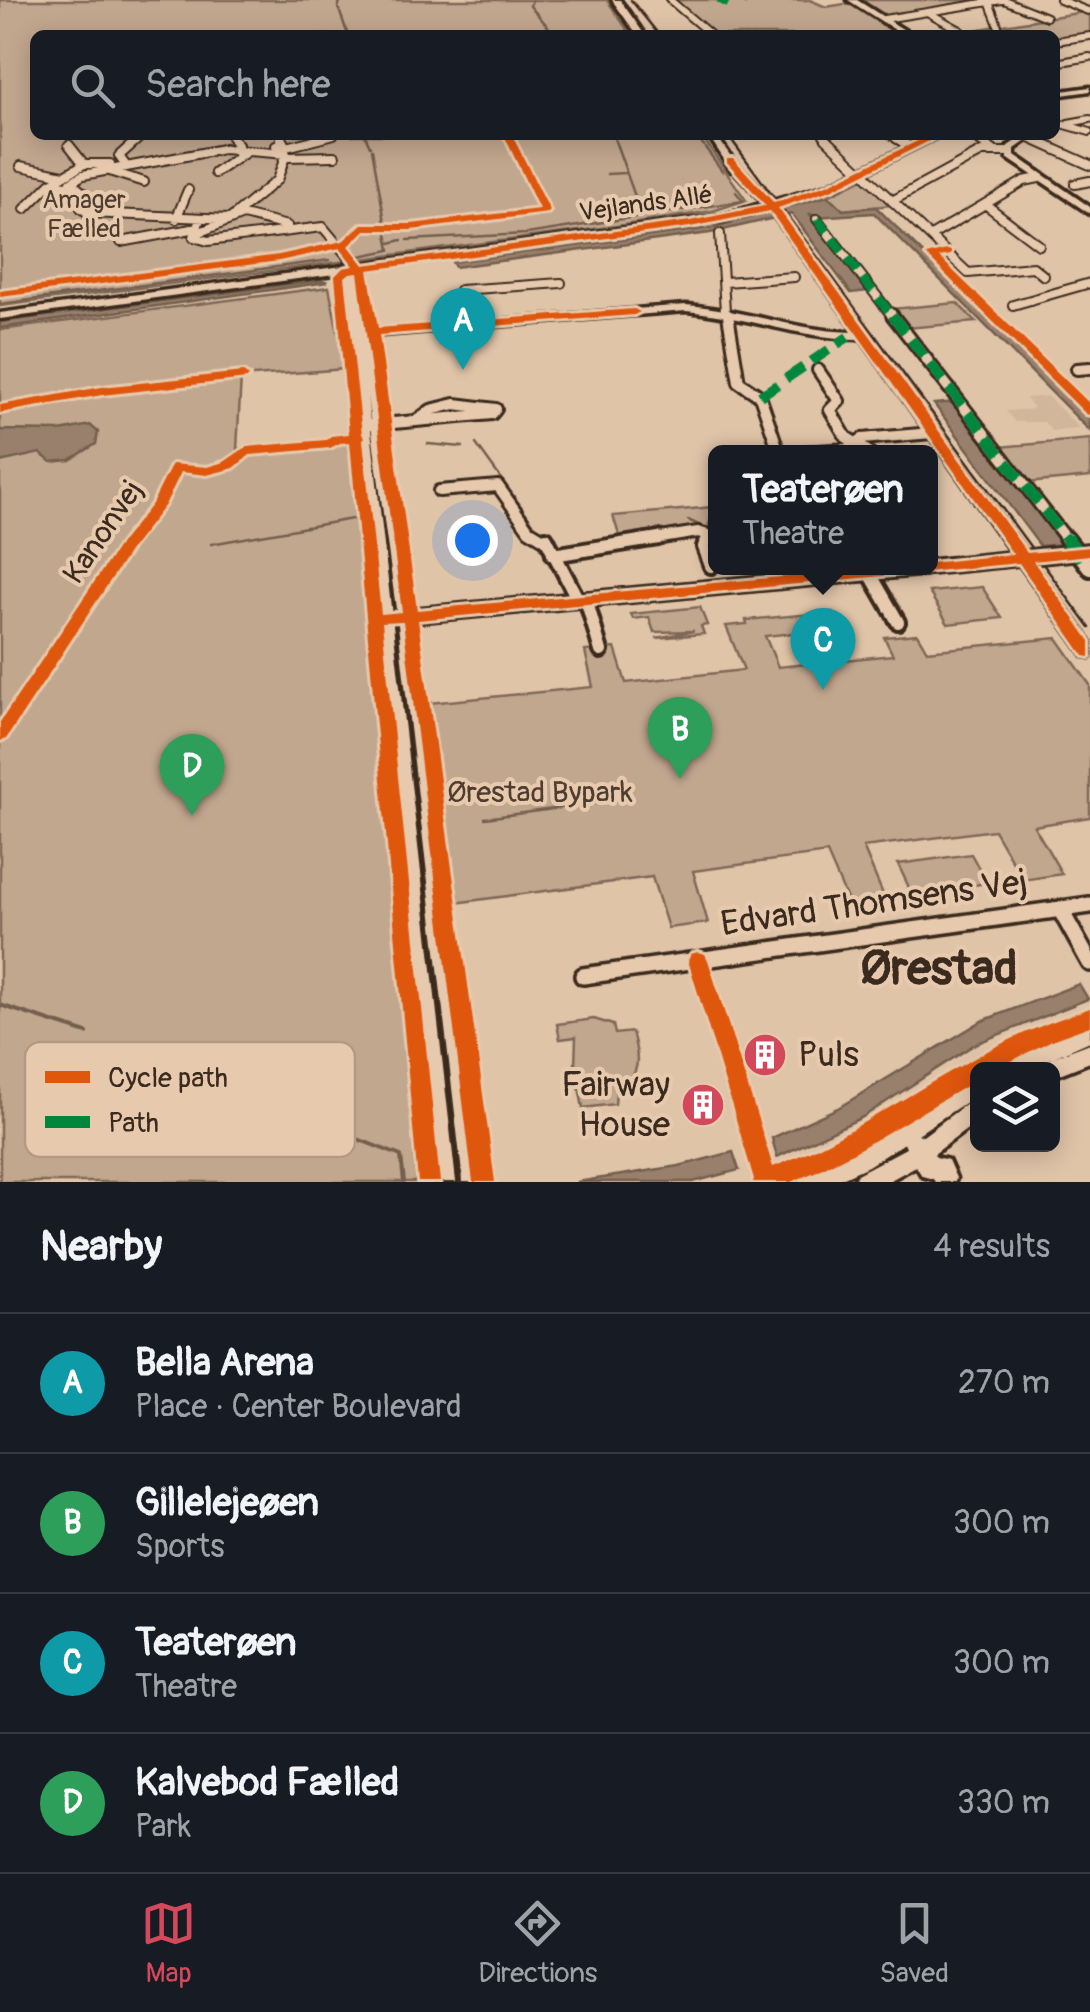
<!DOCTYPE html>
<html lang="en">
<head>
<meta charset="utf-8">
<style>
	body { margin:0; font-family:Pangolin,sans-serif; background:#242831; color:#f1f3f6 }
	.controls { position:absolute; right:30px; bottom:30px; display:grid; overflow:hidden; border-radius:15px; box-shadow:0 5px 25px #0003 }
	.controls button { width:90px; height:90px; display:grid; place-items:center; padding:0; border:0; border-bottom:2px solid #363941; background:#171b24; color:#f1f3f6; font:50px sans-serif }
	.you { position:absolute; left:472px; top:540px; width:35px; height:35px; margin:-25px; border:8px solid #fff; border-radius:50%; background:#1a73e8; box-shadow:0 0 0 15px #1a73e833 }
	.badge { display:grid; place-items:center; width:65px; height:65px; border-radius:50%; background:#d1495b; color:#fff; font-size:32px; font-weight:700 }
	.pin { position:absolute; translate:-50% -82px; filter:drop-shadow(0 2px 5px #0008) }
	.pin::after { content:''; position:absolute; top:52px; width:35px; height:30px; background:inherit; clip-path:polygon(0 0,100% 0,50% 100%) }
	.popup { position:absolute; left:708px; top:445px; width:230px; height:130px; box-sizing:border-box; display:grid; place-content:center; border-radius:15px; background:#171b24; filter:drop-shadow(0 2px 8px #0005); font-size:32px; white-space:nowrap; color:#9ea1a6 }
	.popup b { font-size:38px; color:#f1f3f6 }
	.popup::after { content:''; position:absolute; left:50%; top:100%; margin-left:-20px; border:20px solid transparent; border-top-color:#171b24 }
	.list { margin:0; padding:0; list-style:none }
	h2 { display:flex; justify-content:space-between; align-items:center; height:130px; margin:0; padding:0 40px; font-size:42px }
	h2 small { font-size:32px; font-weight:400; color:#9ea1a6 }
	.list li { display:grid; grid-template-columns:65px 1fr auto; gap:30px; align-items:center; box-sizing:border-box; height:140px; padding:0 40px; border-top:2px solid #363941 }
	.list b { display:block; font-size:38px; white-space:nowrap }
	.list p { margin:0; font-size:32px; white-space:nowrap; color:#9ea1a6 }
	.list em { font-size:32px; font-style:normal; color:#9ea1a6 }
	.icon { flex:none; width:55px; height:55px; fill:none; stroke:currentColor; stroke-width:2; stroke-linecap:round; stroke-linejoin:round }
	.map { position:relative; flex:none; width:1090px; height:1182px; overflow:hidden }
	.search { position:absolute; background:#171b24; box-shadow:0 5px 25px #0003; left:30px; right:30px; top:30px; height:110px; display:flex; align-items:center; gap:25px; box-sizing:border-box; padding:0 35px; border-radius:15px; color:#9ea1a6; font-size:38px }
	.sheet { height:690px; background:#171b24 }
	nav { display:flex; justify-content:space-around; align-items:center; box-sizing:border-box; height:140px; border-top:2px solid #363941; background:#171b24; font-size:28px; color:#9ea1a6 }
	nav a { display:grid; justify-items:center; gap:5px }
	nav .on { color:#d1495b }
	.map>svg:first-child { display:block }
</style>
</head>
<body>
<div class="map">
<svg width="1090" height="1182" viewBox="0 0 1090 1182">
	<rect width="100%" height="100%" fill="#e0c4a8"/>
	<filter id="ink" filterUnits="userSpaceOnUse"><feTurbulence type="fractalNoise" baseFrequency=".01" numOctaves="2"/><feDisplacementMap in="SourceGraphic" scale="20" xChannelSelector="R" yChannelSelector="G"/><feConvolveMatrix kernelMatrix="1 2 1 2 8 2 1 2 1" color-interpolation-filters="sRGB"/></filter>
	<g filter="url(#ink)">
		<path fill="#d1b69b" d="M1047,396L1079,428L1051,431L1044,422H1015L1006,411L1034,409L1026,398Z"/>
		<path fill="#c2a78f" stroke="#7e6856" stroke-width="2.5" d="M0,0H607L631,35H35V135H701L746,200L713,211L624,225L0,306Z
			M673,0H810L826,7L851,3L900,35H715Z
			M857,0H996L888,18Z
			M1090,11V35L1055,40V35H942Z
			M865,178L892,205L842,210L828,196Z
			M329,287L345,369L241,377L237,449L352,438L416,1182H0V330Z
			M957,303L976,322L906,328L891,309Z
			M1090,439V477L1027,483L999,447Z
			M714,507L708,528L687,527L620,538L613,516Z
			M982,587L1002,618L948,624L929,592Z
			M700,607L707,625L701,626L704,634L656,638L694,631L654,632L649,617L633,619L631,614Z
			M833,612L841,628L765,636L778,667L893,655L884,637L917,634L927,651L1057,638L1090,685V817L1034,826L1062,874L1023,880L994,830L863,847L885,899L849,904L827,853L693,871L708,923L668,928L652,877L454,903L428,703L593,687L585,651L615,648L626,683L744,670L726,626L747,624L746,620Z
			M399,627L465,1182H460L454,1133L445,1105L391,628Z
			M971,854L987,883L912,894L898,864Z
			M594,1019L613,1025L615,1034L632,1032C640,1060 641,1075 616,1093L615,1104L583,1108L575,1066L576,1037L560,1039L557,1024Z"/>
		<path fill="#98806c" stroke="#735e4d" stroke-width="2.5" d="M828,196L843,210L876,207L1090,419V431L874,213L815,217L809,213L868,291L851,293L792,214L710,233L455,267L452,262L712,228Z
			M322,280L328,282L0,328V322Z
			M955,402L1064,544L1040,546L934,404Z
			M90,425L98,432L96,444L70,460L51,462L40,453L0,462V430L60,431Z
			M1079,984L1088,999L975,1044L863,1117L777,1157L772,1138L838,1108L982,1021Z
			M733,1152L739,1170L693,1182H577L679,1166Z"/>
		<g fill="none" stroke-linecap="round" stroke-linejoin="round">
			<path stroke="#735e4d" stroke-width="2.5" d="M341,0L338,7L348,35
				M532,0L530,6L551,30
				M365,135L370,146
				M696,135L723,172
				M607,174L625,173
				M642,216L743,201L736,192
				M408,240L527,234L642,216L613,135
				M390,243L402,240
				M360,256L390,250L372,149
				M0,304L330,260
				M428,444L463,447
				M476,444L533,523
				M688,520L705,528
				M211,544L352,519
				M485,818L621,800"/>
			<path stroke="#735e4d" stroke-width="4" d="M0,1005L87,1033
				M134,1051L401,1156L404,1182"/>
			<g stroke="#3b2a1e" stroke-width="10">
				<path id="street-far4" d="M670,0L711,35
					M1004,0L1046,17
					M1060,0L1088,11
					M989,2L998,25
					M929,13L960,30
					M884,19L1002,0
					M1055,41L1090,36
					M1055,63L1090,57
					M1055,122L1090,132
					M1068,123L1090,119
					M230,135L234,141
					M823,135L829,141
					M891,135L900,141
					M970,135L978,141
					M1028,137L1036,141
					M136,141L141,136
					M280,141L283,135
					M312,141L334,135"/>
			</g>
			<g stroke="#3b2a1e" stroke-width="12">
				<path id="street-far3" d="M232,138L238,145L235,151
					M826,138L968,273L1033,267L1044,276
					M896,138L906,144
					M975,138L993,150
					M1030,138L1090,165
					M69,145L84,164H110
					M276,146L286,147L281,138
					M223,149L286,154L277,180L230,219L88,213L81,208L89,198L71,182L83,175Z
					M283,153L286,147L322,138
					M286,157L335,156
					M21,166L64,175
					M126,166L119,156L139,138
					M109,171L144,182
					M215,173L245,153
					M1075,184L1090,181
					M76,187L50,184L84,164
					M892,201L982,152H1009
					M985,204L1039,245
					M25,209L50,184
					M176,219L188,190
					M200,219L194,237L208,241L323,227L354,264
					M817,219L893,317
					M195,234L243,215L287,226
					M720,234L725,311L729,317
					M931,236L1024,181L1039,178
					M121,242L197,228
					M725,282L794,277
					M1013,305L1090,283
					M466,317L460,290L561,283"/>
			</g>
			<g stroke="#3b2a1e" stroke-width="16">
				<path id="street-far2" d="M466,315L468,325
					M728,315L739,382L760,396L779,452
					M892,315L1068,541
					M1077,369L1090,368
					M818,370L839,401L830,410L846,437L869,452
					M455,404L496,409L492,414L416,421L431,410Z
					M371,425L416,421
					M802,452L848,449L862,439L932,433
					M439,491L498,486L529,530L547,541
					M643,541L698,532L708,535L706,541"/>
			</g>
			<g stroke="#3b2a1e" stroke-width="20">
				<path id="street-far1" d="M546,538L578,600
					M707,538L704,547L711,566
					M1066,538L1090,569
					M553,555L659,538
					M930,567L1090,551
					M868,570L898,622
					M586,599L601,651
					M385,618L924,568"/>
			</g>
			<g stroke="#3b2a1e" stroke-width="22">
				<path id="street" d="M1060,909L1090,963
					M698,960L766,1182
					M583,976L1090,905"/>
			</g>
			<g stroke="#3b2a1e" stroke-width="7">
				<path id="secondary" d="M612,0H620L645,35H637Z
					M848,0H857L912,35H903Z
					M1090,87V91L1055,96V92Z
					M708,135H716L732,158L772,201L827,185L930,135H941L833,189L776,206L1090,641V657L1084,656L861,339C801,339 745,316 686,311L370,336L413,616L485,1182H463L397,616L367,395L456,1182H434L342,273L0,319V313L343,266L354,261L359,264L723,215L763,203L734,171L731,170ZM768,208L856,332C798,332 744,309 686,305L369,330L360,270L724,221Z
					M1025,135H1035L1015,149V155L1090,207V214L1007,158L1008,146Z
					M1090,1022V1041L1024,1070H990L992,1063Z
					M1090,1043V1062L1052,1077V1070H1036L1038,1063Z
					M978,1073V1094L918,1134L923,1136L970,1101L978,1098V1121L934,1154L936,1157L948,1160L956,1178L955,1182H935L933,1179L922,1176L916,1166L887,1182H854L857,1174L906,1148L904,1143L868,1166L833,1182H796L799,1174L852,1152Z"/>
			</g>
			<use href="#street-far4" stroke="#e7caae" stroke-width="6"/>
			<use href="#street-far3" stroke="#e7caae" stroke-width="8"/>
			<use href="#street-far2" stroke="#e7caae" stroke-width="10"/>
			<use href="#street-far1" stroke="#e7caae" stroke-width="12"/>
			<use href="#street" stroke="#e7caae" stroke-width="15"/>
			<use href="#secondary" fill="#e7caae" fill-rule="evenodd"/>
			<path stroke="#3b2a1e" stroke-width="2.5" d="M631,0L659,35
				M728,135L1090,628"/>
			<path stroke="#00873e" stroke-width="6" stroke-dasharray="14 6" stroke-linecap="butt" d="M718,0L728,5
				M742,0L747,3"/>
			<path stroke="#00873e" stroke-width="9" stroke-dasharray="16 9" stroke-linecap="butt" d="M817,219L893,317"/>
			<path stroke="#00873e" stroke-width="10" stroke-dasharray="21 10" stroke-linecap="butt" d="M892,315L1068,541
				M760,396L848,337"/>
			<path stroke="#00873e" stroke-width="14" stroke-dasharray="26 14" stroke-linecap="butt" d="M1066,538L1090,569"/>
			<g stroke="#e7caae" stroke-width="6">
				<path id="cycleway" d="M504,135H512L550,211L548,213L411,230H365L349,246L364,265L690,221L764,206H766L727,162V158H733L774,203L827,185L930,135H941L833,189L778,208L1027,553L1090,547V555L1033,561L1090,641V657L1084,656L1019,563L418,620L495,1182H473L403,621L382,622L440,1182H418L350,442L340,443L330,448L250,455L234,468L207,475L181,472L165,505L133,546L6,739L0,741V722L122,541L152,504L172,464L207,467L224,462L246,447L326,440L331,436L349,434L335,276L343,268L354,266L340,248L279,261L0,297V291L279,255L343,241L362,224H411L539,209ZM770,211L1013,554L930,563V568H881L417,610L379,335L634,315L640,312L634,309L378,328L368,270L690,227ZM358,272L402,612L381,614L363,440L364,437L362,434L345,277L350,273Z
					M947,250L951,251V255L939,257L1090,404V415L1086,414L926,255Z
					M243,372L249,376L247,379L102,395L0,413V405L102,387Z
					M698,952L705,954L708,960L773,1167C852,1136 921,1085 997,1046C1027,1031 1058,1019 1090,1008V1026L1054,1039L994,1070H978V1079L856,1151L815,1172L791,1182H753L754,1179L688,960L691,954Z"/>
			</g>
			<use href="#cycleway" fill="#df570d" fill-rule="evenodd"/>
		</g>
	</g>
	<defs>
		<g id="building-disc" transform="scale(2.25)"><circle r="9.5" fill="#d1495b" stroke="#e7caae"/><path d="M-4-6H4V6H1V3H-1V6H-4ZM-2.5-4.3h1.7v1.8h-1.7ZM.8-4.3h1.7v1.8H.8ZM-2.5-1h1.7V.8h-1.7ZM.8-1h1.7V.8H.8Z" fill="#fff"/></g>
	</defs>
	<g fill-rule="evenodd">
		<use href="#building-disc" x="765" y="1055"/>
		<use href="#building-disc" x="703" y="1105"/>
	</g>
	<g text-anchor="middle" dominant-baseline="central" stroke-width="8" stroke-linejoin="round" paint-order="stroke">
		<g font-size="25" fill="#4f3d2f" stroke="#e7caae">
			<text x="84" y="200">Amager<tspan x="84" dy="29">Fælled</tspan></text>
		</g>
		<g font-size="25" fill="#3b2a1e" stroke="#e7caae">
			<text transform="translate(646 204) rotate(-8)">Vejlands Allé</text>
		</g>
		<g font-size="30" fill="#3b2a1e" stroke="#e7caae">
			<text transform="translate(103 532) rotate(-56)">Kanonvej</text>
		</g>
		<g font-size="30" fill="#4f3d2f" stroke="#e7caae">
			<text x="540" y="792">Ørestad Bypark</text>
		</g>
		<g font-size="35" fill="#3b2a1e" stroke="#e7caae">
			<text transform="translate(874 903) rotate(-8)">Edvard Thomsens Vej</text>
		</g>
		<g font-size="35" fill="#3b2a1e" stroke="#e7caae" text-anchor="start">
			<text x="798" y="1055">Puls</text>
			<text x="670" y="1085" text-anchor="end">Fairway<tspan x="670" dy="40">House</tspan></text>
		</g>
		<g font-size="48" font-weight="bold" fill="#3b2a1e" stroke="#e7caae">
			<text x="939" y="969">Ørestad</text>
		</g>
	</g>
	<rect x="25" y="1042" width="330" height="115" rx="15" fill="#e7caae" stroke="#b39a83" stroke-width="2.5"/>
	<rect x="45" y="1071" width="45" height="12" fill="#df570d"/>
	<rect x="45" y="1116" width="45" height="12" fill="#00873e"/>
	<g font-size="28" fill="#3b2a1e">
		<text x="108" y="1087">Cycle path</text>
		<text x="108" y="1132">Path</text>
	</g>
</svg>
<div class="controls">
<button><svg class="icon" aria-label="layers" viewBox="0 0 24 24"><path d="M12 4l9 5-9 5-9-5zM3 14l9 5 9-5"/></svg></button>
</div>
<div class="you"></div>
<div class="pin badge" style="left:463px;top:370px;background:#0f9aa8">A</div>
<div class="pin badge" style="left:680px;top:779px;background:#2e9e5b">B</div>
<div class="pin badge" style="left:823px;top:690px;background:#0f9aa8">C</div>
<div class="popup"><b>Teaterøen</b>Theatre</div>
<div class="pin badge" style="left:192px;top:816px;background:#2e9e5b">D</div>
<div class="search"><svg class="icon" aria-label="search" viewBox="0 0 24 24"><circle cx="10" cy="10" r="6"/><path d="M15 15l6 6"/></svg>Search here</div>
</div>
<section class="sheet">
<h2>Nearby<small>4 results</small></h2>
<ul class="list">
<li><span class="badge" style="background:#0f9aa8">A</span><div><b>Bella Arena</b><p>Place · Center Boulevard</p></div><em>270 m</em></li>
<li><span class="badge" style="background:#2e9e5b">B</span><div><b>Gillelejeøen</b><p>Sports</p></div><em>300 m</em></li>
<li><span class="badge" style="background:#0f9aa8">C</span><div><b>Teaterøen</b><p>Theatre</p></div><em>300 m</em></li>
<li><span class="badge" style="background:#2e9e5b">D</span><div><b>Kalvebod Fælled</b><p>Park</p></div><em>330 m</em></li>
</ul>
</section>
<nav>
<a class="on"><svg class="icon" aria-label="map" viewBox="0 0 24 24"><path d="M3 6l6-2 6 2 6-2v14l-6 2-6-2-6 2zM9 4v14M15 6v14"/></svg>Map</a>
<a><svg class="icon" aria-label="directions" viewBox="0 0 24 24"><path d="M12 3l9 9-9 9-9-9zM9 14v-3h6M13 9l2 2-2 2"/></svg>Directions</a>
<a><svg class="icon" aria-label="saved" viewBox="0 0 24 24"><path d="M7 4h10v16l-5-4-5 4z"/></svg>Saved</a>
</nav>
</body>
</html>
